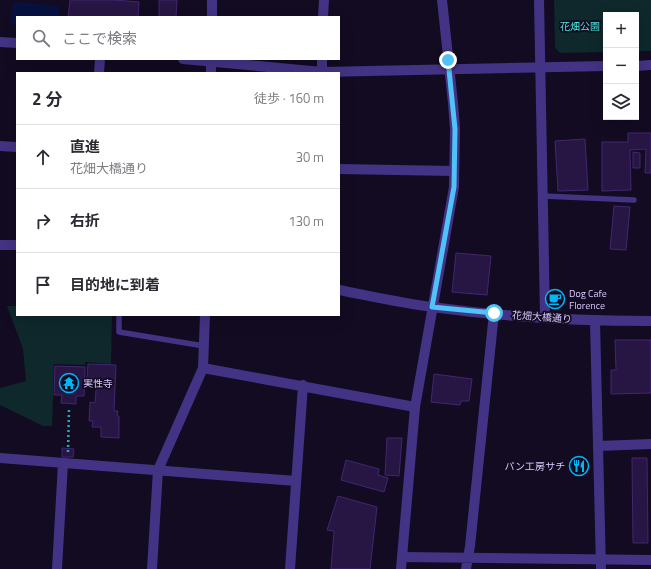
<!DOCTYPE html>
<html lang="ja">
<head>
<meta charset="utf-8">
<style>
	body { margin:0; font-family:"Titillium Web","Noto Sans JP",sans-serif; background:#f2f2f3; color:#2b2b33 }
	.controls { position:absolute; right:12px; top:12px; display:grid; overflow:hidden; border-radius:0px; box-shadow:0 4px 16px #0002 }
	.controls button { width:36px; height:36px; display:grid; place-items:center; padding:0; border:0; border-bottom:1px solid #e1e1e2; background:#fff; color:#2b2b33; font:20px sans-serif }
	.stop { position:absolute; width:12px; height:12px; margin:-9px; border:3px solid #4fc3f7; border-radius:50%; background:#fff }
	.stop.end { background:#4fc3f7; border-color:#fff; box-shadow:0 1px 4px #0008 }
	.list { margin:0; padding:0; list-style:none }
	h2 { display:flex; justify-content:space-between; align-items:center; height:52px; margin:0; padding:0 16px; font-size:17px }
	h2 small { font-size:13px; font-weight:400; color:#7c7c81 }
	.list li { display:grid; grid-template-columns:26px 1fr auto; gap:12px; align-items:center; box-sizing:border-box; height:64px; padding:0 16px; border-top:1px solid #e1e1e2 }
	.list b { display:block; font-size:15px; white-space:nowrap }
	.list p { margin:0; font-size:13px; white-space:nowrap; color:#7c7c81 }
	.list em { font-size:13px; font-style:normal; color:#7c7c81 }
	.icon { flex:none; width:22px; height:22px; fill:none; stroke:currentColor; stroke-width:2; stroke-linecap:round; stroke-linejoin:round }
	.map { position:relative; flex:none; width:651px; height:569px; overflow:hidden }
	.search { position:absolute; background:#fff; box-shadow:0 4px 16px #0002; left:16px; top:16px; width:324px; height:44px; display:flex; align-items:center; gap:10px; box-sizing:border-box; padding:0 14px; border-radius:0px; color:#7c7c81; font-size:15px }
	.panel { position:absolute; background:#fff; box-shadow:0 4px 16px #0002; left:16px; top:72px; width:324px; height:244px; border-radius:0px }
	.map>svg:first-child { display:block }
</style>
</head>
<body>
<div class="map">
<svg width="651" height="569" viewBox="0 0 651 569">
	<rect width="100%" height="100%" fill="#130b21"/>
	<path fill="#0e282b" d="M554,0H651V51H636V15H606V52L560,53L555,48Z
		M7,306H17V315H112L111,364L85,362V365L54,364L52,426H43L0,405V388L26,381L23,349Z"/>
	<path fill="#061140" d="M13,2L60,6L59,17H17V25H11Z"/>
	<path fill="#271643" stroke="#412671" d="M70,0H114L139,2L138,17H68Z
		M159,0H177L176,17H159Z
		M628,133H651V173H645L646,149L630,150L631,190L602,191V142H628Z
		M585,139L588,190L558,191L555,141Z
		M633,152L640,153V168H633Z
		M614,206L630,207L626,250L610,249Z
		M456,253L491,256L487,295L452,292Z
		M615,340H651V393L611,394V370H616Z
		M88,364L116,365L114,411H118L117,416H119V438L101,437V427H92L93,421H89L90,402L95,403L97,378H87Z
		M55,366L85,367L84,396H76V404L61,403L62,395H54Z
		M434,374L472,379L469,401H461L460,405L431,402Z
		M387,438H402L399,476L385,475Z
		M62,448L74,449L73,457H62Z
		M632,458H647L648,543H633Z
		M346,460L379,469L378,475L388,478L384,492L341,480Z
		M338,496L377,507L370,569H331L334,531L327,530Z"/>
	<g fill="none" stroke-linecap="round" stroke-linejoin="round">
		<path stroke="#25aaba" stroke-width="2.5" stroke-dasharray="2 3" stroke-linecap="butt" d="M68,452L69,409"/>
		<path stroke="#433384" stroke-width="5.5" d="M543,196L634,200
			M119,315V332L204,346"/>
		<path stroke="#433384" stroke-width="10" d="M539,0L545,317
			M212,17V0
			M323,17L324,0
			M0,42L17,43
			M183,59L322,72L606,66
			M636,66L651,65
			M99,73L100,59
			M211,73V59
			M322,73V59
			M0,146L17,147
			M339,169L454,171
			M203,368L415,407
			M598,446L651,444
			M0,458L296,481
			M402,557L651,560
			M57,569L63,463
			M290,569L303,385
			M466,569L470,546L494,313"/>
		<path stroke="#433384" stroke-width="10" d="M0,245H17
			M339,290C370,296 401,303 432,307C504,317 578,321 651,321
			M595,321L601,569
			M152,569L158,470L203,368L205,315
			M401,569L415,407L454,187L455,129L453,103L442,0"/>
	</g>
	<g fill="none" stroke-linecap="round" stroke-linejoin="round">
		<path stroke="#4fc3f7" stroke-width="5" d="M448,60L455,129L454,187L432,307L494,313"/>
	</g>
	<defs>
		<g id="cafe-ring" transform="scale(1)"><circle r="9.5" fill="#130b21" stroke="#00b6f6" stroke-width="1.5"/><path d="M-5.5-4.5H6V0H3Q3 3.5 0 3.5H-2.5Q-5.5 3.5-5.5 0ZM3-3.2v2h1.7v-2ZM-6 4.5H4V6H-6Z" fill="#00b6f6"/></g>
		<g id="temple-ring" transform="scale(1)"><circle r="9.5" fill="#130b21" stroke="#00b6f6" stroke-width="1.5"/><path d="M0-6L5-2H3V0L6.5 2.5H4V6H1.5V3h-3V6H-4V2.5H-6.5L-3 0V-2H-5Z" fill="#00b6f6"/></g>
		<g id="restaurant-ring" transform="scale(1)"><circle r="9.5" fill="#130b21" stroke="#00b6f6" stroke-width="1.5"/><path d="M-5-6h1v4h1v-4h1v4h1v-4h1v5L-1.5 .5V6h-2V.5L-5-1ZM5-6V6H3V1.5H1.5Q1.5-4 5-6Z" fill="#00b6f6"/></g>
	</defs>
	<g fill-rule="evenodd">
		<use href="#cafe-ring" x="555" y="299"/>
		<use href="#temple-ring" x="69" y="383"/>
		<use href="#restaurant-ring" x="579" y="466"/>
	</g>
	<g text-anchor="middle" dominant-baseline="central" stroke-width="3.5" stroke-linejoin="round" paint-order="stroke">
		<g font-size="10" fill="#4fe7da" stroke="#130b21">
			<text x="580" y="26">花畑公園</text>
		</g>
		<g font-size="10" fill="#dacbff" stroke="#130b21" text-anchor="start">
			<text x="569" y="293">Dog Cafe<tspan x="569" dy="12">Florence</tspan></text>
			<text x="83" y="383">実性寺</text>
			<text x="565" y="466" text-anchor="end">パン工房サチ</text>
		</g>
		<g font-size="10" fill="#dacbff" stroke="#130b21">
			<text transform="translate(542 317) rotate(4)">花畑大橋通り</text>
		</g>
	</g>
</svg>
<div class="controls">
<button>+</button>
<button>−</button>
<button><svg class="icon" aria-label="layers" viewBox="0 0 24 24"><path d="M12 4l9 5-9 5-9-5zM3 14l9 5 9-5"/></svg></button>
</div>
<div class="stop" style="left:494px;top:313px"></div>
<div class="stop end" style="left:448px;top:60px"></div>
<div class="search"><svg class="icon" aria-label="search" viewBox="0 0 24 24"><circle cx="10" cy="10" r="6"/><path d="M15 15l6 6"/></svg>ここで検索</div>
<section class="panel">
<h2>2 分<small>徒歩 · 160 m</small></h2>
<ul class="list">
<li><svg class="icon" aria-label="ahead" viewBox="0 0 24 24"><path d="M12 20V5M6 11l6-6 6 6"/></svg><div><b>直進</b><p>花畑大橋通り</p></div><em>30 m</em></li>
<li><svg class="icon" aria-label="right" viewBox="0 0 24 24"><path d="M7 20v-9h11M14 6l5 5-5 5"/></svg><div><b>右折</b></div><em>130 m</em></li>
<li><svg class="icon" aria-label="arrive" viewBox="0 0 24 24"><path d="M6 21V4h12l-3 4 3 4H6"/></svg><div><b>目的地に到着</b></div></li>
</ul>
</section>
</div>
</body>
</html>
